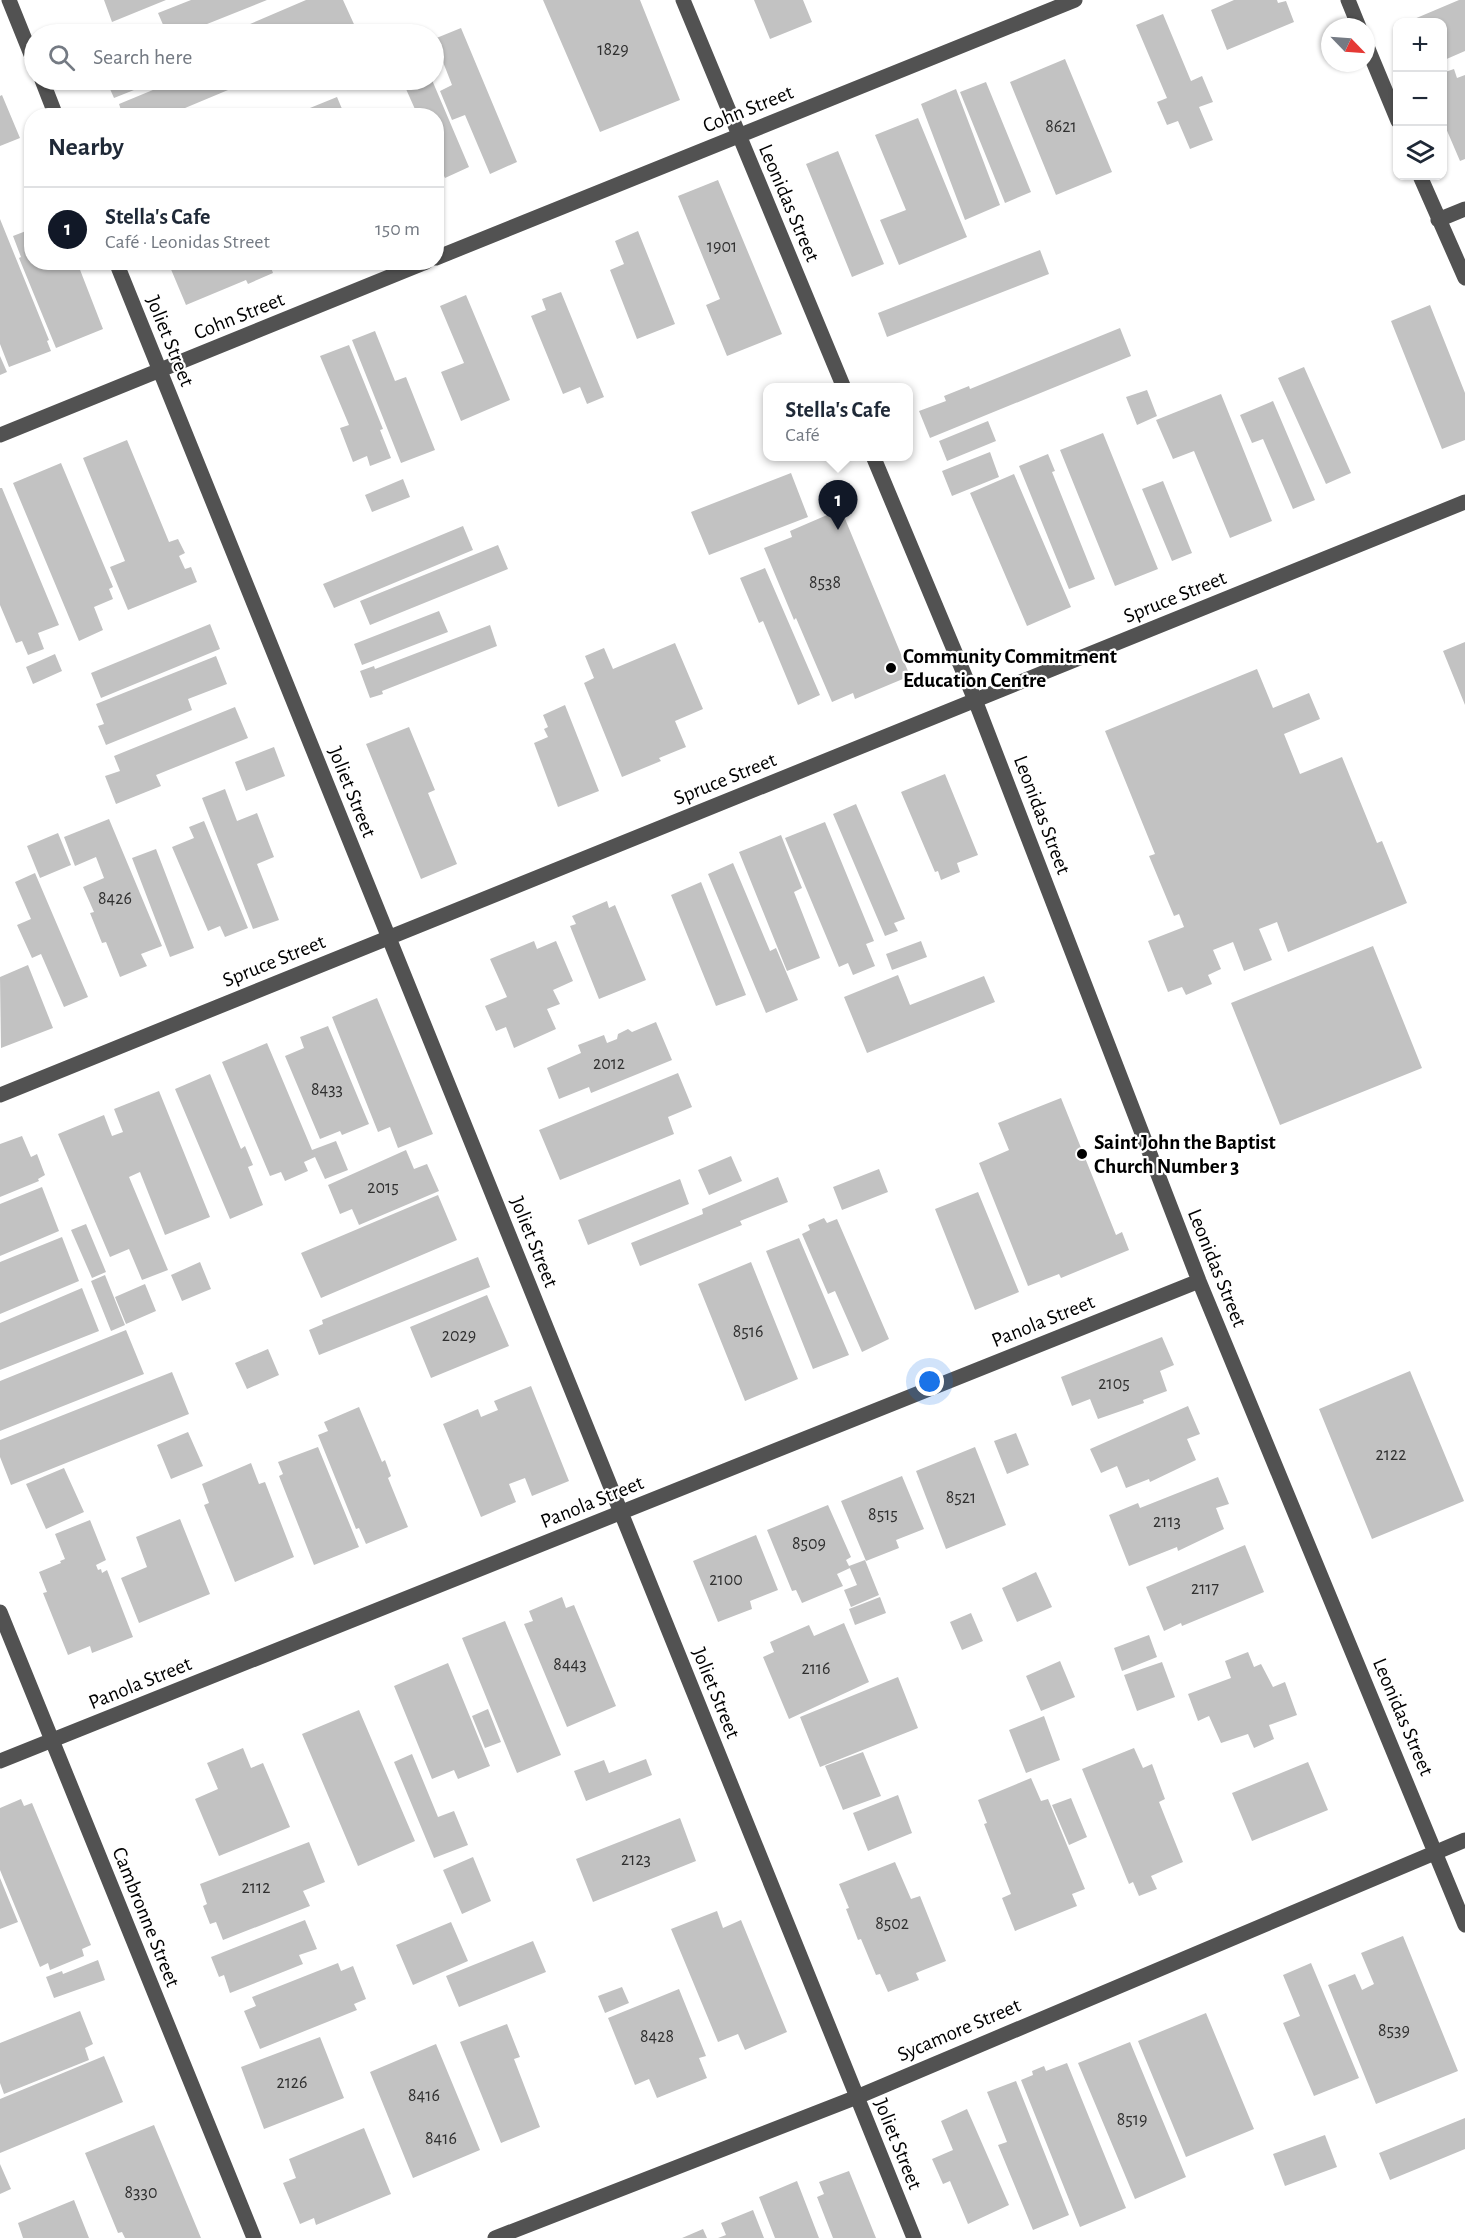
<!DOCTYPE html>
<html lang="en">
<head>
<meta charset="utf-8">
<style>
	body { margin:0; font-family:"Alegreya Sans",sans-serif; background:#f2f2f3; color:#1f2937 }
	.controls { position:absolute; right:18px; top:18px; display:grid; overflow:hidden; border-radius:12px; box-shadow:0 2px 4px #0004 }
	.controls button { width:54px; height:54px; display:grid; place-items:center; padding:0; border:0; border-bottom:2px solid #e0e1e3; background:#fff; color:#1f2937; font:30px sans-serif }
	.compass { position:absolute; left:1321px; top:18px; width:54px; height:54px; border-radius:50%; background:#fff; box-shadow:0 2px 4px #0004; rotate:115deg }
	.you { position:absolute; left:930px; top:1382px; width:21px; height:21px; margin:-15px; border:4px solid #fff; border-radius:50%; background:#1a73e8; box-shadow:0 0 0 9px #1a73e833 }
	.badge { display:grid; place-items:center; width:39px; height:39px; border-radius:50%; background:#111827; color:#fff; font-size:20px; font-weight:700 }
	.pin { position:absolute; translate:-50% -50px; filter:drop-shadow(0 2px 3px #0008) }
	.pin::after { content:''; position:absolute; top:32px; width:21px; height:18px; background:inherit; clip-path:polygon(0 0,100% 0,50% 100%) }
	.popup { position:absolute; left:763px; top:383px; width:150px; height:78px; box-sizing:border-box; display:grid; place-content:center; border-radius:12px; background:#fff; filter:drop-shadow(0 2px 4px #0005); font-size:20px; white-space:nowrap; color:#747a83 }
	.popup b { font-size:22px; color:#1f2937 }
	.popup::after { content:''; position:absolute; left:50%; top:100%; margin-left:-12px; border:12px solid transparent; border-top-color:#fff }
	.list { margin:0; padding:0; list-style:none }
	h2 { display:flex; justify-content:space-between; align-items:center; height:78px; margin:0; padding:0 24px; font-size:26px }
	h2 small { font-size:20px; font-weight:400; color:#747a83 }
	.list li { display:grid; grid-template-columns:39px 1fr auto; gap:18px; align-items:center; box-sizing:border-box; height:84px; padding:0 24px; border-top:2px solid #e0e1e3 }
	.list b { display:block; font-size:22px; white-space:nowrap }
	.list p { margin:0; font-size:20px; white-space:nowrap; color:#747a83 }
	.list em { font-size:20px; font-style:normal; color:#747a83 }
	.icon { flex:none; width:33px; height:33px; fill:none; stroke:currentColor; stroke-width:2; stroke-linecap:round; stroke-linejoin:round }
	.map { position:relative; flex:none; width:1465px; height:2238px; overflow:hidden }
	.search { position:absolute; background:#fff; box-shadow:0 2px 4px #0004; left:24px; top:24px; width:420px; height:66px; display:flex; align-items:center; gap:15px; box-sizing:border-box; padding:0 21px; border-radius:33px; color:#747a83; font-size:22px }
	.panel { position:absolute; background:#fff; box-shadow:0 2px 4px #0004; left:24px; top:108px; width:420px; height:162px; border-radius:24px }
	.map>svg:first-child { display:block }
</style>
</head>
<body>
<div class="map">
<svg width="1465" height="2238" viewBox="0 0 1465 2238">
	<rect width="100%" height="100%" fill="#fff"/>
	<path fill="#c2c2c2" d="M104,0H166L112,22Z
		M191,0H267L182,34H167L158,13Z
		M306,0H343L358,33L246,34L243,27Z
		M543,0H640L680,100L600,132Z
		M754,0H803L812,22L770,39Z
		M1234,0H1277L1278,3L1286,1L1294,22L1227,50L1211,10Z
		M1459,0H1465V51L1442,61V22H1407Z
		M1163,14L1191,81L1202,76L1213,102L1199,107L1213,140L1190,149L1178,121L1167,125L1157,102L1167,98L1136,25Z
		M409,25L413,34H386Z
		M461,28L517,162L490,174L465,115L452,120L440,91L452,85L434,39Z
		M1065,59L1112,172L1056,195L1010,82Z
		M1454,69L1457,78L1465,75V159L1460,161L1442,119V73Z
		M106,80H159L114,98Z
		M177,80H237L240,85L166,116H123L119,104Z
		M402,80H432L469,167L445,178L436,160V116H418Z
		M986,82L1031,192L1005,203L960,92Z
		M956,89L1000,205L965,220L921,104Z
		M2,95L20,138L0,146V96Z
		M337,97L345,116H307L305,110Z
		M918,118L967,237L899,265L880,220L906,210L875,135Z
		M838,151L884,264L852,277L806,164Z
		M718,180L782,334L727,356L706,305L720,299L678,196Z
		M0,219L49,340L47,341L51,351L9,367L0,344Z
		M26,231L32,243V262H77L103,329L56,348L19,258L21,257L13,236Z
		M638,231L675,324L637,339L610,270L624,264L615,241Z
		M1040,250L1049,274L887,337L878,313Z
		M182,262H269L273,273L248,284L246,280L186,305L170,267Z
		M561,292L604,397L587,404L580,387L563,394L531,316L546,310L542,299Z
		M466,295L510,400L461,421L441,372L464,363L440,306Z
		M1430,305L1465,393V440L1442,449L1391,321Z
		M1120,328L1131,356L930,438L919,411L946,401L944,396L969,386L970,389Z
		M375,331L395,381L406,377L435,450L401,463L352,340Z
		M349,345L383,429L380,430L391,458L370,466L367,456L353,462L340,428L349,425L320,356Z
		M0,356L7,372L0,375Z
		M1304,367L1351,473L1326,484L1278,378Z
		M1147,390L1157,416L1137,425L1126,397Z
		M1221,394L1272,521L1230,538L1194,451L1173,459L1156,420Z
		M1273,401L1315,500L1293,509L1263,439L1252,443L1240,415Z
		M988,421L996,441L947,461L939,441Z
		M1103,433L1158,569L1115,586L1060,450Z
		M127,440L169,542L178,539L185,553L179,556L185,569L191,567L197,582L128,610L110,567L125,561L83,458Z
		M990,452L999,477L952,496L942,471Z
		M1048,454L1055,471L1052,472L1095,579L1069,589L1019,466Z
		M61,463L113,587L109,589L113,599L94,607L103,630L79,641L13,483Z
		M791,473L808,517L709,555L691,512Z
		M1014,474L1071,607L1027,626L970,493Z
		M403,479L410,497L372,512L365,495Z
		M1163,481L1192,553L1172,561L1142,489Z
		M0,488H2L59,625L38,633L44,649L28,655L22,641L16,643L0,605Z
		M841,509L910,676L855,699L853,693L832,702L796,618L794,620L764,548L792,537L790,531Z
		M463,526L473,550L334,608L323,584Z
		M498,545L508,569L370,625L360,601Z
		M765,568L820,695L798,705L763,621L759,623L740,578Z
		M439,611L448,632L362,665L354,644Z
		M210,624L220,649L101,698L91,673Z
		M490,625L497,646L382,691L383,694L370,698L360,671L374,666L375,669Z
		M1465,642V705L1443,651Z
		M675,643L703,709L675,721L686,747L659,758L661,761L622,777L584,683L594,678L585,656L604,648L613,669Z
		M55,654L62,671L33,684L26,667Z
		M216,656L227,684L188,699L192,710L106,745L98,726L104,724L96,704Z
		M1257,669L1273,708L1309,693L1320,719L1284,734L1300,774L1342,757L1377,843L1382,841L1407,903L1288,952L1277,922L1259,929L1272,960L1244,971L1233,942L1213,950L1221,969L1208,975L1212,984L1186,995L1182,987L1168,992L1148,941L1184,927L1179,914L1174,916L1149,856L1155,854L1105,731Z
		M565,705L599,791L558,807L534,743L548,737L544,729L548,727L543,715Z
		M235,707L248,738L156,775L161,786L116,804L105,776L120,771L114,756Z
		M409,727L435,790L428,793L457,864L421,879L366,744Z
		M274,747L285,776L246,791L235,762Z
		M945,774L978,855L957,863L960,872L941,880L938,871L935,872L901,792Z
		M225,789L237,821L257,813L274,857L257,864L279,920L253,929L202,798Z
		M856,804L905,919L894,923L898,931L885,936L833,814Z
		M109,819L162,946L141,954L147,966L120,977L106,942L102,943L90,913L94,912L83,887L104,878L96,857L75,866L64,837Z
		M204,821L248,928L225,937L220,926L208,931L172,847L194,838L189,827Z
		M825,822L874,941L866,944L875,966L853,975L848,963L839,967L785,838Z
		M58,833L71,865L40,878L27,846Z
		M781,835L802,888L794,892L820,958L787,971L739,852Z
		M156,849L194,948L170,957L132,858Z
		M733,863L770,951L776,948L798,1000L766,1013L708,874Z
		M35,873L88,997L64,1007L41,954L32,958L17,925L31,919L15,882Z
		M701,882L746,995L716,1006L671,895Z
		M607,901L609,908L615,905L646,980L599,999L570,926L576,924L572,916Z
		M534,941L537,949L556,941L573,981L553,990L560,1004L547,1009L556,1029L514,1048L506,1027L496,1031L485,1006L507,997L490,959Z
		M921,941L927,957L892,970L886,954Z
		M1373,946L1422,1068L1280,1125L1231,1003Z
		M28,965L53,1028L1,1048L0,977Z
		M898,975L910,1005L984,976L995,1002L867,1053L844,997Z
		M377,998L433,1134L398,1148L390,1127L378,1132L332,1017Z
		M656,1022L672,1060L591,1093L589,1087L559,1099L547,1068L581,1053L578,1045L604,1035L607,1043L617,1039L618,1034L628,1029L632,1032Z
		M328,1026L369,1124L342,1135L340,1131L320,1139L285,1056L304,1048L300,1037Z
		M267,1043L312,1150L336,1141L348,1170L325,1179L315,1157L304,1162L308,1171L285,1181L281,1172L270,1176L222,1062Z
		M678,1073L692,1107L668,1117L674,1134L560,1180L539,1130Z
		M210,1074L241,1149L245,1146L253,1165L248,1167L263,1205L230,1219L175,1089Z
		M159,1091L210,1217L165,1235L140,1172L129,1177L168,1270L142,1280L129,1249L110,1257L58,1134L104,1115L112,1136L123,1132L114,1109Z
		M1061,1098L1116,1235L1122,1232L1129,1250L1061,1278L1059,1274L1028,1286L979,1163L1009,1150L998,1123Z
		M22,1136L31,1157L37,1154L45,1175L38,1179L39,1181L0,1197V1144Z
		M406,1150L414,1169L427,1164L439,1191L359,1225L352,1209L340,1214L328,1185Z
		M731,1156L742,1181L709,1195L698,1170Z
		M879,1169L888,1192L842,1210L833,1187Z
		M778,1177L788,1202L740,1221L742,1225L640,1266L631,1243L703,1214L702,1209Z
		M680,1179L689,1204L588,1245L578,1220Z
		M42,1187L59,1231L0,1256V1204Z
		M978,1192L1019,1292L975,1310L935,1209Z
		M438,1195L457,1240L321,1298L301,1253Z
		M824,1218L827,1223L837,1219L889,1339L862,1352L835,1291L828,1294L802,1234L810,1230L808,1225Z
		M86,1224L106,1272L92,1278L71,1230Z
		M62,1237L79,1281L0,1314V1262Z
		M799,1238L849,1355L813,1369L766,1251Z
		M478,1257L490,1287L319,1355L309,1330L323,1324L322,1320Z
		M200,1262L211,1289L182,1301L171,1275Z
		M751,1262L798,1379L745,1401L698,1284Z
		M105,1275L125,1325L111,1331L91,1281Z
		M145,1284L156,1311L126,1324L115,1297Z
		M82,1288L99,1331L0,1370V1323Z
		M487,1295L509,1346L431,1378L410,1327Z
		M126,1330L144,1374L0,1431V1381Z
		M1162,1337L1174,1365L1160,1371L1167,1391L1143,1400L1144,1403L1098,1419L1090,1399L1072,1406L1061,1377Z
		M268,1349L279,1375L247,1389L235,1363Z
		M1410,1371L1464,1501L1372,1539L1319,1409Z
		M172,1372L189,1414L11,1485L0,1457V1440Z
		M531,1386L569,1481L532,1496L525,1478L509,1484L516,1502L481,1517L443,1424L478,1409L481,1417L498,1410L494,1401Z
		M1188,1406L1200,1434L1187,1439L1196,1460L1150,1482L1149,1479L1126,1488L1117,1466L1101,1473L1090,1449Z
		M359,1407L382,1462L385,1460L391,1476L388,1478L408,1527L366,1544L359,1528L356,1529L318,1435L328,1431L324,1422Z
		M188,1432L203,1466L171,1479L157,1445Z
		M1016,1433L1029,1465L1007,1474L994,1441Z
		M318,1447L359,1547L314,1565L279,1476L283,1474L278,1462Z
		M975,1447L1006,1525L946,1549L916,1471Z
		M251,1463L259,1484L265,1482L294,1557L235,1582L204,1505L209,1503L202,1484Z
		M64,1468L84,1512L46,1529L26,1484Z
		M902,1476L924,1529L896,1540L899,1548L866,1561L841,1501Z
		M1218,1477L1229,1504L1216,1508L1224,1529L1178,1551L1177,1547L1129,1566L1109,1515L1138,1503L1140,1508Z
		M828,1505L851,1557L846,1560L850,1568L837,1574L843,1586L802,1603L796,1590L792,1591L767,1530Z
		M180,1519L210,1594L139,1623L121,1578L147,1567L136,1537Z
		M90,1520L106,1560L96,1565L98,1570L101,1569L102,1573L107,1570L133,1637L92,1653L90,1646L68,1655L43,1593L47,1592L39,1572L61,1563L60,1561L65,1559L55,1534Z
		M756,1535L778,1590L750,1601L752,1609L718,1622L693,1561Z
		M1245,1545L1264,1592L1182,1626L1181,1623L1164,1631L1146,1587Z
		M865,1560L879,1595L851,1607L844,1590L857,1585L849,1566Z
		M1036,1572L1052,1607L1017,1622L1002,1588Z
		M562,1597L566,1608L574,1605L616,1706L567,1727L524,1624L533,1621L529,1611Z
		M880,1597L886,1613L855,1625L849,1609Z
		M971,1613L983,1641L962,1650L950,1622Z
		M505,1621L561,1755L517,1773L462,1638Z
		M844,1623L869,1682L789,1719L763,1657L774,1652L770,1642L809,1625L814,1636Z
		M1149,1635L1157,1657L1122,1671L1114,1648Z
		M1248,1652L1254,1667L1261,1664L1273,1687L1285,1682L1297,1715L1269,1725L1274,1739L1254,1748L1248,1734L1221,1743L1209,1716L1198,1721L1188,1694L1231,1678L1225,1661Z
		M1060,1661L1075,1697L1041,1711L1026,1676Z
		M1162,1662L1175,1697L1137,1711L1124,1675Z
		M448,1663L490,1766L458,1779L454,1770L432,1779L394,1686Z
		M898,1677L918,1728L820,1767L800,1717Z
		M488,1709L501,1742L485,1748L472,1716Z
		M359,1710L415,1841L358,1866L302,1734Z
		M1044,1716L1060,1760L1026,1773L1009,1730Z
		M243,1748L251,1768L263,1763L290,1827L219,1856L195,1799L218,1789L207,1763Z
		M1134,1748L1143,1768L1152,1764L1165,1799L1159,1802L1183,1862L1151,1876L1157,1889L1139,1896L1133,1882L1129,1884L1082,1769Z
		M863,1752L881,1796L843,1810L825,1766Z
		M412,1754L438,1817L454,1811L468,1845L434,1858L394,1762Z
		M646,1759L652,1775L586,1801L574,1771L604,1760L609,1773Z
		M1308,1762L1328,1810L1252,1841L1232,1793Z
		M1031,1778L1041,1801L1048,1799L1085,1889L1072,1894L1077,1906L1015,1931L1002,1898L1011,1894L984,1824L987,1823L978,1800Z
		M898,1795L912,1833L868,1851L853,1813Z
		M1071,1798L1087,1837L1069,1845L1052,1805Z
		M21,1799L24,1806L32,1803L91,1945L82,1949L84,1956L50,1970L48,1963L40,1967L0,1870V1808Z
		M680,1818L696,1861L593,1902L576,1859Z
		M309,1842L325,1882L303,1891L310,1906L223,1940L216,1922L210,1924L203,1906L207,1904L200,1884Z
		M473,1857L491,1901L462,1914L443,1870Z
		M895,1862L911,1899L920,1896L946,1961L916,1973L919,1980L888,1992L880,1974L876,1975L861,1939L858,1940L846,1909L849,1908L839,1884Z
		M0,1878L18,1922L0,1929Z
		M717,1911L723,1928L741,1920L787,2032L745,2050L738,2034L718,2042L671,1929Z
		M305,1920L317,1949L299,1955L303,1964L230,1993L224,1975L219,1977L211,1957Z
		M451,1922L468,1961L413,1985L396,1945Z
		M1403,1936L1458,2071L1376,2104L1328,1985L1355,1974L1362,1990L1374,1984L1361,1953Z
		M533,1941L546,1972L459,2007L446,1976Z
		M98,1960L105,1980L54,1998L46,1977L62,1971L63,1974Z
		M338,1963L341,1971L353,1966L366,1999L354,2004L357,2010L260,2049L244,2011L256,2006L252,1997Z
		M1311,1963L1359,2078L1314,2096L1283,2023L1300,2016L1283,1975Z
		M622,1987L629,2003L605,2013L598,1996Z
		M679,1989L706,2056L699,2058L707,2078L657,2098L649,2079L635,2085L608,2018Z
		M80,2011L93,2044L85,2048L89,2060L4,2094L0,2083V2043Z
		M1206,2013L1254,2129L1186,2157L1138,2041Z
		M507,2024L520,2057L514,2059L540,2127L501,2143L460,2042Z
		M320,2037L344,2098L264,2129L241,2067Z
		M1130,2042L1186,2177L1135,2199L1078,2063Z
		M436,2044L480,2150L413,2178L370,2072Z
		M104,2056L123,2102L0,2153V2099Z
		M1067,2063L1126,2208L1080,2227L1021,2080L1033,2075L1032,2071L1044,2066L1046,2071Z
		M1016,2081L1069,2215L1033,2230L998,2145L1007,2142L987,2092Z
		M967,2109L1009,2205L968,2224L950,2181L943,2184L932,2159L953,2150L941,2121Z
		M1465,2118V2149L1390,2180L1379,2153Z
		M154,2125L201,2238H125L122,2232L118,2233L85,2153Z
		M364,2128L391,2194L316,2225L314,2218L300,2224L283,2183L296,2178L289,2159Z
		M1325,2135L1337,2167L1285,2186L1273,2154Z
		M0,2164L11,2189L0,2194Z
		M849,2171L876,2238H833L817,2197L824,2194L819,2182Z
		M797,2181L819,2238H775L759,2197Z
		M74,2200L89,2238H23L18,2223Z
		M753,2210L764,2238H718L726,2235L721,2223Z
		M703,2229L707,2238H682Z"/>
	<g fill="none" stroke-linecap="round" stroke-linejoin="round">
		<path stroke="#525252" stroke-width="15" d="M9,0L34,62
			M683,0L844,388
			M1348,0L1359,27
			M1366,44L1398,121
			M42,80L56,116
			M1420,176L1465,278
			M1438,220L1465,209
			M436,258L1075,0
			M116,262L914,2238
			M0,435L426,262
			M873,456L975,700L1199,1281L1465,1925
			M0,1095L1465,502
			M0,1612L254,2238
			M0,1761L1199,1281
			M495,2238L857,2097L1465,1840"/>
	</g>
	<g fill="#000" stroke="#fff" stroke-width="2">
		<circle cx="891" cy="668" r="6"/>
		<circle cx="1082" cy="1154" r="6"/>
	</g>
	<g text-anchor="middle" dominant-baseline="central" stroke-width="4.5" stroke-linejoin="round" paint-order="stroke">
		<g font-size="18" fill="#303030">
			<text x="613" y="50">1829</text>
			<text x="1061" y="127">8621</text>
			<text x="722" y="247">1901</text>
			<text x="825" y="583">8538</text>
			<text x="115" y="899">8426</text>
			<text x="609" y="1064">2012</text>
			<text x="327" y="1090">8433</text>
			<text x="383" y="1188">2015</text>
			<text x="748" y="1332">8516</text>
			<text x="459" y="1336">2029</text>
			<text x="1114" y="1384">2105</text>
			<text x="1391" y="1455">2122</text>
			<text x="961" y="1498">8521</text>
			<text x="883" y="1515">8515</text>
			<text x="1167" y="1522">2113</text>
			<text x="809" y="1544">8509</text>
			<text x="726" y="1580">2100</text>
			<text x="1205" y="1589">2117</text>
			<text x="570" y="1665">8443</text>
			<text x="816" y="1669">2116</text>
			<text x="636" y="1860">2123</text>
			<text x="256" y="1888">2112</text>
			<text x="892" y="1924">8502</text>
			<text x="1394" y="2031">8539</text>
			<text x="657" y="2037">8428</text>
			<text x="292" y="2083">2126</text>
			<text x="424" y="2096">8416</text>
			<text x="1132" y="2120">8519</text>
			<text x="441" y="2139">8416</text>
			<text x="141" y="2193">8330</text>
		</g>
		<g font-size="21" fill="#000" stroke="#fff">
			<text transform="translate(748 109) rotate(-22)">Cohn Street</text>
			<text transform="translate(789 203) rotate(67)">Leonidas Street</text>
			<text transform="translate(239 316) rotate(-22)">Cohn Street</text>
			<text transform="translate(170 341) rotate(68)">Joliet Street</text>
			<text transform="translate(1175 597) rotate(-22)">Spruce Street</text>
			<text transform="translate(725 779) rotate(-22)">Spruce Street</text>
			<text transform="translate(352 792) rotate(68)">Joliet Street</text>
			<text transform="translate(1042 815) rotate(69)">Leonidas Street</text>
			<text transform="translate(274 961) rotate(-22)">Spruce Street</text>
			<text transform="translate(534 1242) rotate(68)">Joliet Street</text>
			<text transform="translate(1217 1268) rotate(68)">Leonidas Street</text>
			<text transform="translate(1043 1321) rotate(-22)">Panola Street</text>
			<text transform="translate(592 1502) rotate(-22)">Panola Street</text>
			<text transform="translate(140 1683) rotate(-22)">Panola Street</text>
			<text transform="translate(716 1693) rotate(68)">Joliet Street</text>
			<text transform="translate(1403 1717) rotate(67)">Leonidas Street</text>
			<text transform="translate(146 1917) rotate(68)">Cambronne Street</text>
			<text transform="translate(959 2030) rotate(-23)">Sycamore Street</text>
			<text transform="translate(898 2144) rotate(68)">Joliet Street</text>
		</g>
		<g font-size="21" font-weight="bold" fill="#000" stroke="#fff" text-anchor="start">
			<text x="903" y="656">Community Commitment<tspan x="903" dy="24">Education Centre</tspan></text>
			<text x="1094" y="1142">Saint John the Baptist<tspan x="1094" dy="24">Church Number 3</tspan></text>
		</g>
	</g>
</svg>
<div class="controls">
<button>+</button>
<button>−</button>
<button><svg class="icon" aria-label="layers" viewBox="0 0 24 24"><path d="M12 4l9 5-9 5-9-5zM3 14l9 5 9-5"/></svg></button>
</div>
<svg class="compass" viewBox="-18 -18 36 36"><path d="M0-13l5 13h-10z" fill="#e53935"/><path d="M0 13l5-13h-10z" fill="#747a83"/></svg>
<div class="you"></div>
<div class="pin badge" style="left:838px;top:530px">1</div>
<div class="popup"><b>Stella's Cafe</b>Café</div>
<div class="search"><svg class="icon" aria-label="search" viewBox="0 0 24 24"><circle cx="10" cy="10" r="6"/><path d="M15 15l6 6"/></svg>Search here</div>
<section class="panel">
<h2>Nearby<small></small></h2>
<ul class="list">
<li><span class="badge">1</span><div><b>Stella's Cafe</b><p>Café · Leonidas Street</p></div><em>150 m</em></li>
</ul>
</section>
</div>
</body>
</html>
